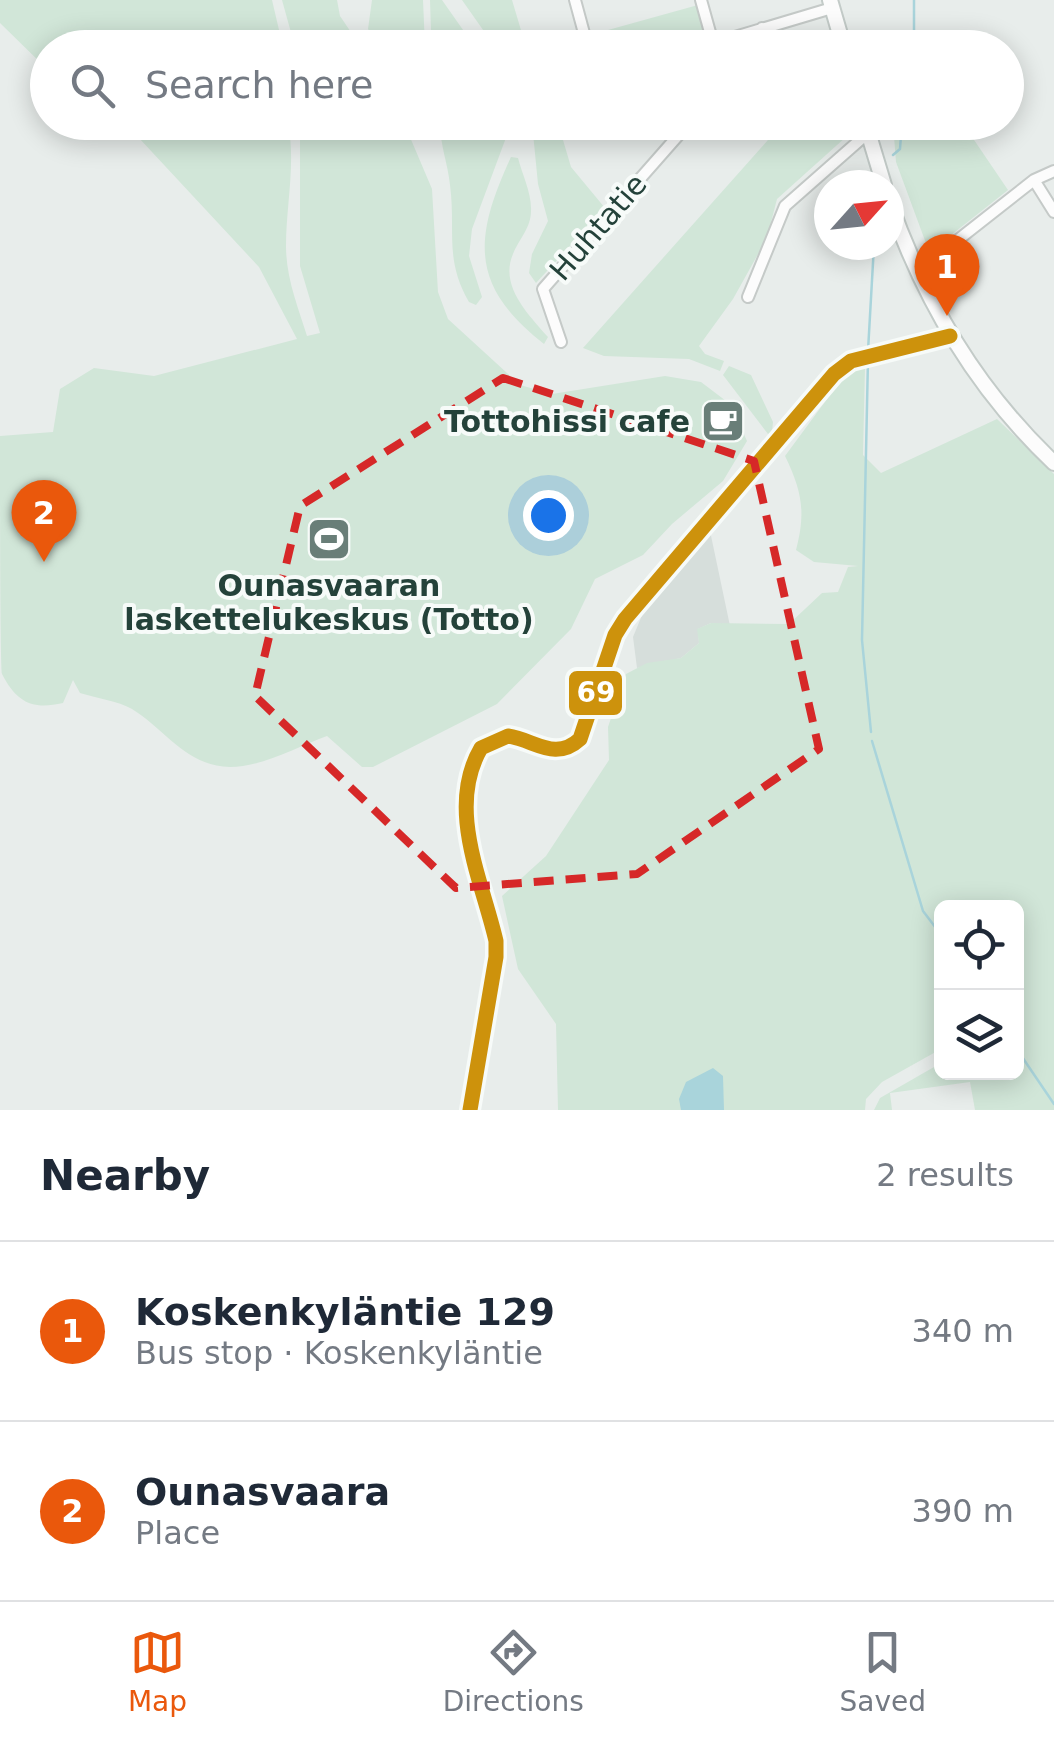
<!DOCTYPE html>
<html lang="en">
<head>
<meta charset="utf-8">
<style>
	body { margin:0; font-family:"DejaVu Sans",sans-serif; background:#f6f6f7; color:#1f2937 }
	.controls { position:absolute; right:30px; bottom:30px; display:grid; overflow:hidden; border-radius:15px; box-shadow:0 5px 25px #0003 }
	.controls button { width:90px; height:90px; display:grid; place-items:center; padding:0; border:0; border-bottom:2px solid #e0e1e3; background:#fff; color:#1f2937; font:50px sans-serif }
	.compass { position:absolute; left:814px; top:170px; width:90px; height:90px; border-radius:50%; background:#fff; box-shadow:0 5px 25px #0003; rotate:63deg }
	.you { position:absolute; left:548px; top:515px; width:35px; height:35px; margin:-25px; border:8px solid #fff; border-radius:50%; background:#1a73e8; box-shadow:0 0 0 15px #1a73e833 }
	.badge { display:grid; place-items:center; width:65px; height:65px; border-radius:50%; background:#ea580c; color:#fff; font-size:32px; font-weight:700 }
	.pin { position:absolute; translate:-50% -82px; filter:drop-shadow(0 2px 5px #0008) }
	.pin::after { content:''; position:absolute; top:52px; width:35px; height:30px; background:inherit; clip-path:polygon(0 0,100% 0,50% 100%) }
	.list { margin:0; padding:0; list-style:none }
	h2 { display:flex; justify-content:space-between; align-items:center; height:130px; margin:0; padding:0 40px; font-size:42px }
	h2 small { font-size:32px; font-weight:400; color:#747a83 }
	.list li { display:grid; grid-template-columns:65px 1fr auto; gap:30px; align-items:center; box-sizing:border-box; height:180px; padding:0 40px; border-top:2px solid #e0e1e3 }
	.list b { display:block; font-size:38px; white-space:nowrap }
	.list p { margin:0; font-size:32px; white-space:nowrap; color:#747a83 }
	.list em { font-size:32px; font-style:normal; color:#747a83 }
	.icon { flex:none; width:55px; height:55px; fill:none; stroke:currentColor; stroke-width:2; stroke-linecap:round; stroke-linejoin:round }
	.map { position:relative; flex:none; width:1054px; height:1110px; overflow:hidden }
	.search { position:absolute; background:#fff; box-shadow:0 5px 25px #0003; left:30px; right:30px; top:30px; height:110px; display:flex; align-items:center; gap:25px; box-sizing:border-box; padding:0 35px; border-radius:55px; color:#747a83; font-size:38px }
	.sheet { height:490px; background:#fff }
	nav { display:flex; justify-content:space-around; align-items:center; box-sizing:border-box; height:140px; border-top:2px solid #e0e1e3; background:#fff; font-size:28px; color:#747a83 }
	nav a { display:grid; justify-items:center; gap:5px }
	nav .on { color:#ea580c }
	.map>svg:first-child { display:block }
</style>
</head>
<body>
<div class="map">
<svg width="1054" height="1110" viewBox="0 0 1054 1110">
	<rect width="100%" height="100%" fill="#e8edeb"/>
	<path fill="#d6dedb" d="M710,531L730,626L711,623L698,629L699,643L681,658L637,668L633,637L645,608Z"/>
	<path fill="#d1e6d8" d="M0,0H272L283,47L48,48L47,69L0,23Z
		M282,0H337L340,16L361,47H295Z
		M372,0H423L425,47H379L368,29Z
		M430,0H442L475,47H457L431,31Z
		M462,0H512L526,47H495Z
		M698,5L705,33C679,57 627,47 594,47L590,35Z
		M125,123H288C296,164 286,205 286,246C286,278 298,307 307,336L320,333L300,266V123H404L432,189L438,292L448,319L520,385L552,394L665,376L701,382L730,404L747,441L723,481L672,524L643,555L595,579L571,629L497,704L373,767H362L327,736C297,747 262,767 230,767C186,766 166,730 132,709C118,701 96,698 80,693L73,680L63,703C33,710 17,703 2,674C0,657 0,471 0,436L53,432L60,389L94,368L154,376L297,339L259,267Z
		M440,123H506L507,135L472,229L469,256L482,297L476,305L469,302C444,259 456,231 450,185C448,164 440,145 440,123Z
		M532,123H558L571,167L605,208L536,283L529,273L532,254L548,221L538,184Z
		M783,123H854L856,128L777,199L767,238L733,299L699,346L705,354L724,361L720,371L689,359L604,356L583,348Z
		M893,123H976L968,131L1008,190L936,247L927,246L896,162Z
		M511,157L518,158C522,174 532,194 531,211C531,228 519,239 513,254C499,286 529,315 548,337L544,344C470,286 473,239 511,157Z
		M729,366L751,375L773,422L772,432L768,434L723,375Z
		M865,367L863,455L881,473L997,419L1054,474V1110H975L970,1082L890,1093L892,1110H874L880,1098L941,1063L942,1072H1016V908H942L941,1049L882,1082L866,1099L865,1110H558L556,1024L518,969L502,896L546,856L609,760L608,727L626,674L647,663L681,658L699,643L697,629L711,623L789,624L822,593L838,592L848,567L858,566L814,562L796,550C806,512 802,491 785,456L844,376L853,368Z"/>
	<path fill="#a9d4db" d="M713,1068L723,1076L724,1110H681L679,1099L686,1082Z"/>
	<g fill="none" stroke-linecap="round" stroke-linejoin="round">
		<path stroke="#a9d4db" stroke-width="2.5" d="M914,48V0
			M893,155L900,149L902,122
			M869,173L872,185
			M868,351L874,245
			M868,359L862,640L871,732
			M872,741L923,911L942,936
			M1016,1048L1054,1104"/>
		<g stroke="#c5cac8" stroke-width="14">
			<path id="street" d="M575,0L588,48
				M701,0L713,43
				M698,48L832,8
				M756,48L762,28
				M1034,180L1054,212
				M917,272L1034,180L1054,171
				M748,297L785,206L869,132
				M561,342L543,289L690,122
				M470,1110L496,957V941C482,880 446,808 481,748L508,736C535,740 555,762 580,739L615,635L625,619L834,374L851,361L950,336"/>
		</g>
		<g stroke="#c3cbc8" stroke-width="18">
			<path id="secondary" d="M830,0L844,48
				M865,122L884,185
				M889,201C925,302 976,389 1054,463"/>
		</g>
		<use href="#street" stroke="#fcfcfc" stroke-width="10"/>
		<use href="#secondary" stroke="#fcfcfc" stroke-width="14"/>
		<g stroke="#f7fbf9" stroke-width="22">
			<path id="bus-1" d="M470,1110L496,957V941C482,880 446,808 481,748L508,736C535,740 555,762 580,739L615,635L625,619L834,374L851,361L950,336"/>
		</g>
		<use href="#bus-1" stroke="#cd920c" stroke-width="15"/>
	</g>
	<path fill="none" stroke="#d62828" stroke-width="8" stroke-dasharray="20 12" stroke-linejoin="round" d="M503,378L754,461L819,749L637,874L456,888L255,696L300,506Z"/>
	<defs>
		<g id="cafe-square" transform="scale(2.25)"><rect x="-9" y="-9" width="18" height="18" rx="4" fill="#697e78" stroke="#f7fbf9"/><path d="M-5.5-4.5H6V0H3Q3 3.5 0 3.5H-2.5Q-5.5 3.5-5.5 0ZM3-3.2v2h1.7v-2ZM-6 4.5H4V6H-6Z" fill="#fff"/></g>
		<g id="stadium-square" transform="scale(2.25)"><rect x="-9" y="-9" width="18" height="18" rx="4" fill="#697e78" stroke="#f7fbf9"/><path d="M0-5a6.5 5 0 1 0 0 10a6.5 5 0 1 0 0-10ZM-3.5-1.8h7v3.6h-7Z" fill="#fff"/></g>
	</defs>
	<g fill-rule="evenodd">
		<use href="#cafe-square" x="723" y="421"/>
		<use href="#stadium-square" x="329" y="539"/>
	</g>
	<g text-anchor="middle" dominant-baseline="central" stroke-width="8" stroke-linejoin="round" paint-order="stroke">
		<g font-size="30" fill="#24423a" stroke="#f7fbf9">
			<text transform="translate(598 227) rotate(-49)">Huhtatie</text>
		</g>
		<g font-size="30" font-weight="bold" fill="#24423a" stroke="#f7fbf9" text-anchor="end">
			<text x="690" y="421">Tottohissi cafe</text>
			<text x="329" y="585" text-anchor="middle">Ounasvaaran<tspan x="329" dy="34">laskettelukeskus (Totto)</tspan></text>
		</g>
	</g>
	<rect stroke="#f7fbf9" stroke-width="4" x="567" y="669" width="57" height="48" rx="10" fill="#cd920c"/>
	<g font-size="28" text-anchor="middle" font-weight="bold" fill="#fff">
		<text x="596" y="702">69</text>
	</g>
</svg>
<div class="controls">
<button><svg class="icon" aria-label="locate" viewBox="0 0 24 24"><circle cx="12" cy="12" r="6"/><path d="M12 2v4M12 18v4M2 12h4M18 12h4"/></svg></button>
<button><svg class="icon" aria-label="layers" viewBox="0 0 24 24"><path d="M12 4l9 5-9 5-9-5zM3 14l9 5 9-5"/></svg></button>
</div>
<svg class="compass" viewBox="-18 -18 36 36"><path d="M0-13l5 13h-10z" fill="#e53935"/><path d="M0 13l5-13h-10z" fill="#747a83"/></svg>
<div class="you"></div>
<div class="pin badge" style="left:947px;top:316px">1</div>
<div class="pin badge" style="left:44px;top:562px">2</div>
<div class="search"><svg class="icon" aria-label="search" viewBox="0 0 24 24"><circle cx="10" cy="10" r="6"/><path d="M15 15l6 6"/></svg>Search here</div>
</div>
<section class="sheet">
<h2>Nearby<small>2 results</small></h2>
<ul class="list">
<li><span class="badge">1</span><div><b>Koskenkyläntie 129</b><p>Bus stop · Koskenkyläntie</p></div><em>340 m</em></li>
<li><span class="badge">2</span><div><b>Ounasvaara</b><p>Place</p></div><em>390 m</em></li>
</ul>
</section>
<nav>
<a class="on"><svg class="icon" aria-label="map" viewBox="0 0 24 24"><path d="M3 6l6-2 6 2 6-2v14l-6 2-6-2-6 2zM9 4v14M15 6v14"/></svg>Map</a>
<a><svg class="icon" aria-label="directions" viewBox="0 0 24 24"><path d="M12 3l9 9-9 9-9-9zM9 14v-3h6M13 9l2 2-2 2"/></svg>Directions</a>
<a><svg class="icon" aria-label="saved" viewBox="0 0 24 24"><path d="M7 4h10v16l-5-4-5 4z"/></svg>Saved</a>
</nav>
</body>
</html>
